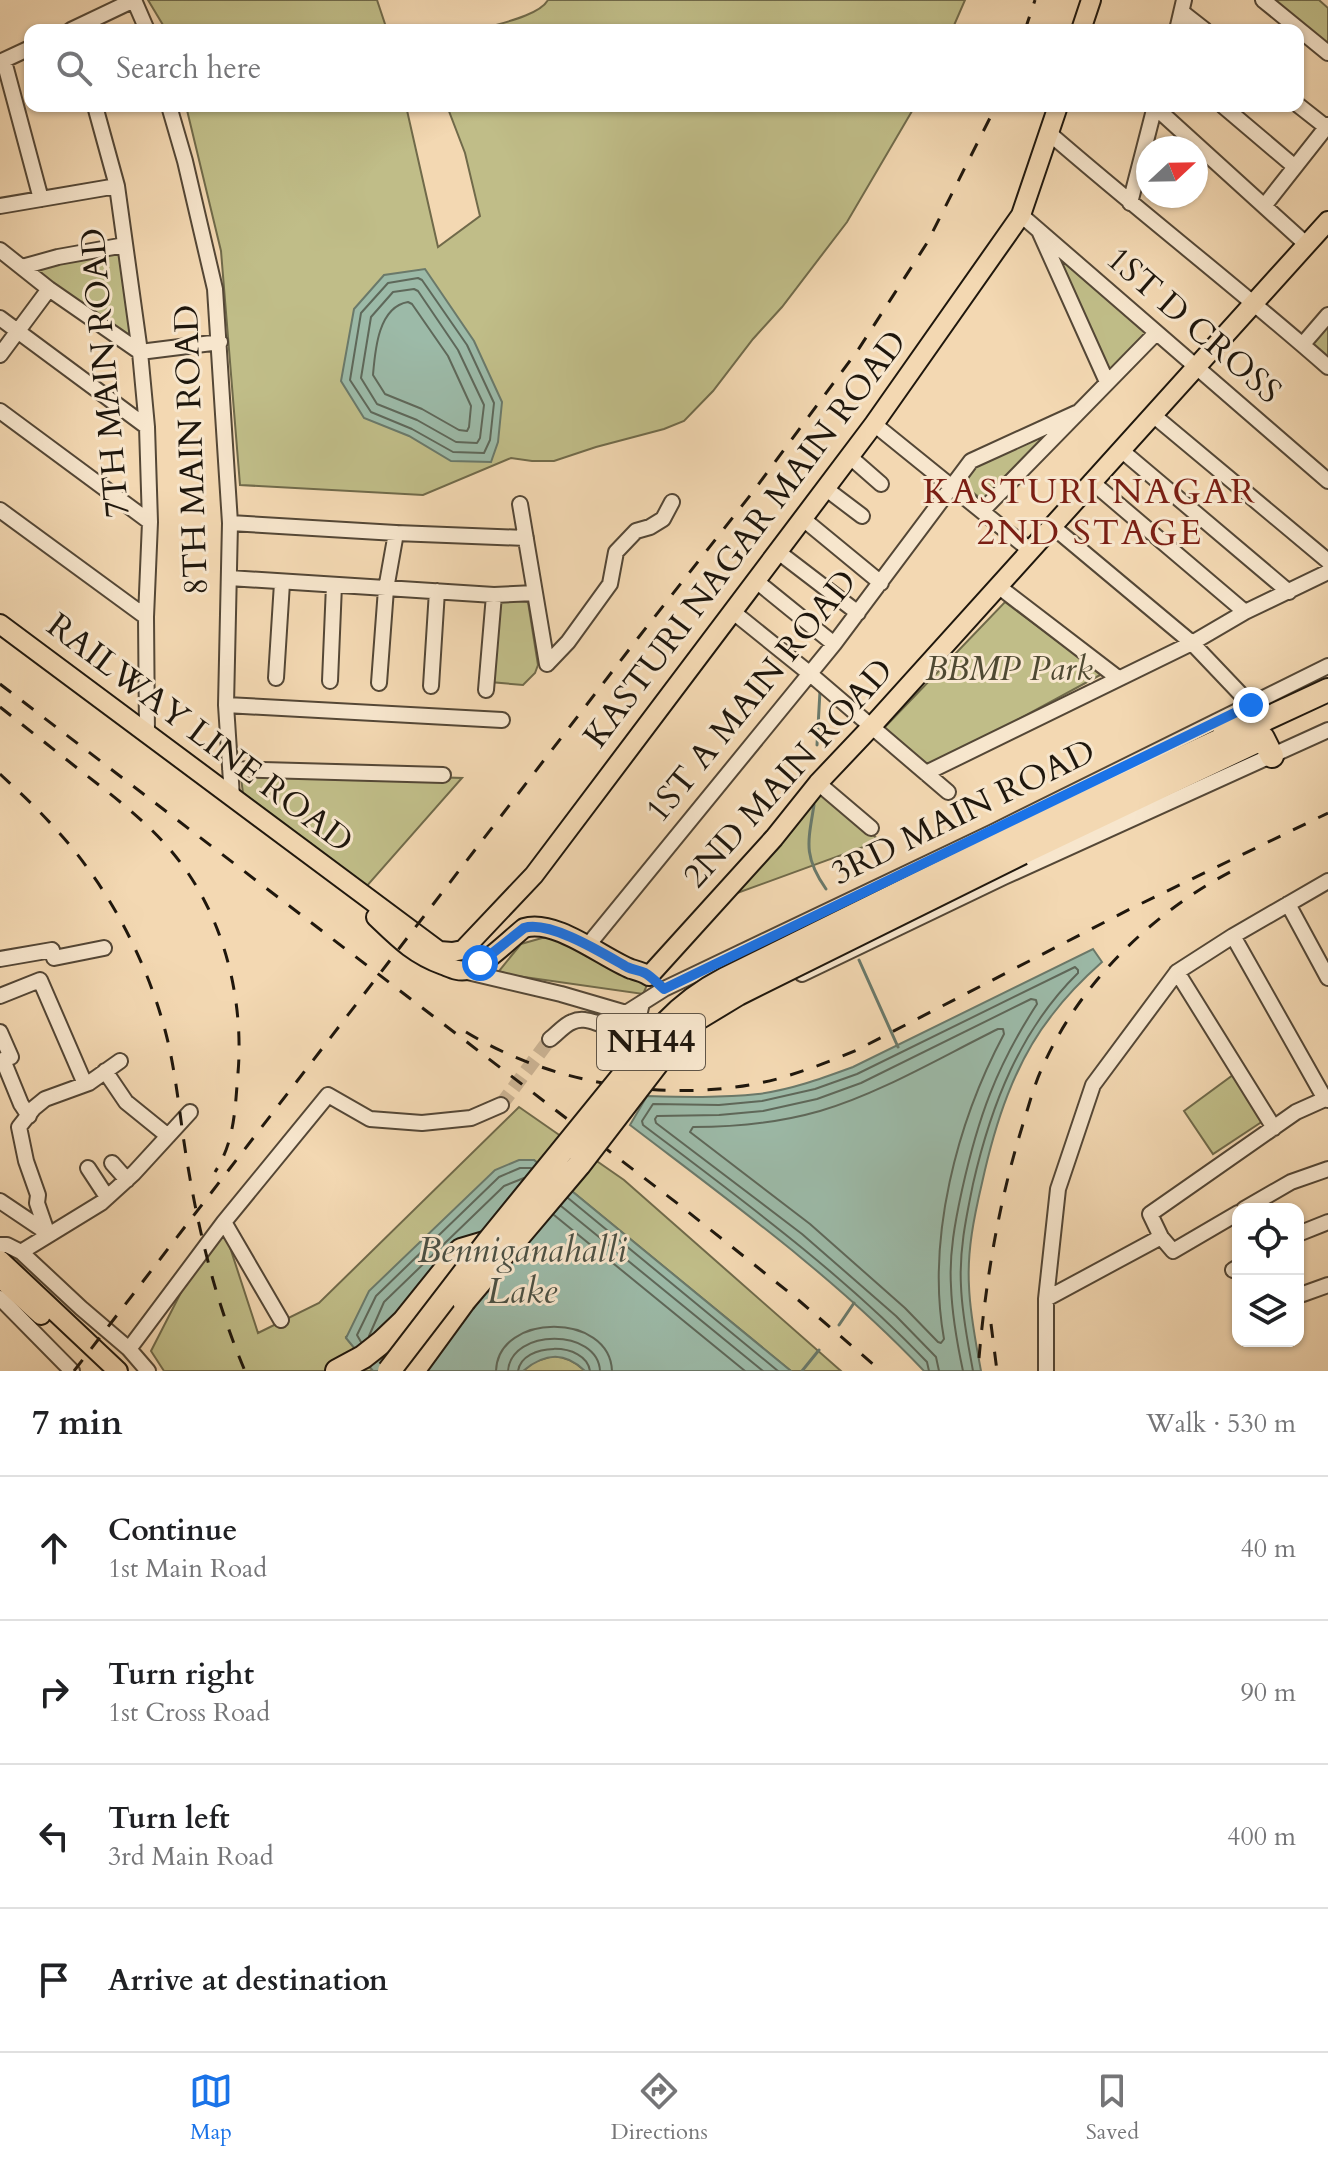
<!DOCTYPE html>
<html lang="en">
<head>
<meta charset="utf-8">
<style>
	body { margin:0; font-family:Cardo,serif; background:#f2f2f2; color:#202124 }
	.controls { position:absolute; right:24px; bottom:24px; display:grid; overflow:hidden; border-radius:16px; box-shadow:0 2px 6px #0004 }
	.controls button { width:72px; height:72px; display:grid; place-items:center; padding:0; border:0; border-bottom:2px solid #e0e0e0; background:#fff; color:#202124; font:40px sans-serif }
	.compass { position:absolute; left:1136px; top:136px; width:72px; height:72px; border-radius:50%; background:#fff; box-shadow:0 2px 6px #0004; rotate:68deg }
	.stop { position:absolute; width:24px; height:24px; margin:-18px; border:6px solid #1a73e8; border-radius:50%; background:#fff }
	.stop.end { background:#1a73e8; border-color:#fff; box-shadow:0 2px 8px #0008 }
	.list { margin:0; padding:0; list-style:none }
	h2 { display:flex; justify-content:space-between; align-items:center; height:104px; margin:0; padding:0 32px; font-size:34px }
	h2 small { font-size:26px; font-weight:400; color:#757577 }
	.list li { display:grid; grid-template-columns:52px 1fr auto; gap:24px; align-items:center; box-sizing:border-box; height:144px; padding:0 32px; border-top:2px solid #e0e0e0 }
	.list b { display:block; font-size:30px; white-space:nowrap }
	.list p { margin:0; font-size:26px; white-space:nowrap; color:#757577 }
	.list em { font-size:26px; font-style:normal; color:#757577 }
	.icon { flex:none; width:44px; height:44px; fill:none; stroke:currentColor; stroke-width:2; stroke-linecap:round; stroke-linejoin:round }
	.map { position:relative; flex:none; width:1328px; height:1371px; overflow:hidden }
	.search { position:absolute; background:#fff; box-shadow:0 2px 6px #0004; left:24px; right:24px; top:24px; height:88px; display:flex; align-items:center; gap:20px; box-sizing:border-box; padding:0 28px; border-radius:16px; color:#757577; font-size:30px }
	.sheet { height:680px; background:#fff }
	nav { display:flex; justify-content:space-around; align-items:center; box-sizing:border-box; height:112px; border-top:2px solid #e0e0e0; background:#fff; font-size:22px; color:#757577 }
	nav a { display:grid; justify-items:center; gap:4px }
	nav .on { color:#1a73e8 }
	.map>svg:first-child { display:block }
</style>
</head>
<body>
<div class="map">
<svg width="1328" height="1371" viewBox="0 0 1328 1371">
	<rect width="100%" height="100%" fill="#f3d8b2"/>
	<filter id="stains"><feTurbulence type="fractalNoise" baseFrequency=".0025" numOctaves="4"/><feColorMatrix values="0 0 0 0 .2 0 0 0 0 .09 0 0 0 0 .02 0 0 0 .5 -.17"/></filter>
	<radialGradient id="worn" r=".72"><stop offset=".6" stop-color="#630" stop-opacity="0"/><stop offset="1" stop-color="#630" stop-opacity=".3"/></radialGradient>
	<path fill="#c0bd88" stroke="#706a4a" stroke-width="2" d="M148,0H377L387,30H166Z
		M548,0H965L952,30H479C497,24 539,16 548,0Z
		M1273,0H1319L1328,8V44Z
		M186,106H406L438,247L480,216L465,153L447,106H915L847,222L782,307L753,339L713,391L684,421L664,429L596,447L554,461H532L511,458L423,495L240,485L221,251Z
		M122,251L135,344L32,269Z
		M1056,253L1146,333L1109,373Z
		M1328,321V359L1310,343Z
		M1051,433L987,503L959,482L974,464L1022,443Z
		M495,599L528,602L538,665L535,673L523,685L490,682Z
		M1005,602L1102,674L927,769L883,729Z
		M240,771L462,778L366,887L243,793Z
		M819,790L880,841L729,896Z
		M542,938H563L648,983L643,994L510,975L499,971L521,944Z
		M1233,1075L1263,1121L1213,1154L1184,1111Z
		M519,1107L624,1180L841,1371H791L534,1160L346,1337L373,1371H164L151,1351L192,1271L224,1229L258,1333L319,1303Z
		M553,1356C566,1357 576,1362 585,1371H523L534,1362Z"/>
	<path fill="#9cbaa8" stroke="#6a796a" stroke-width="2" d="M425,269L474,341L502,402L498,442L491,462L451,461L409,436L364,418L341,381L354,309L384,275Z
		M1093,949L1102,962C1084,978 1067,995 1052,1015C1014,1063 995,1124 982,1183C974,1217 967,1251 969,1286C970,1315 976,1343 981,1371H924C836,1278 732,1203 630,1125L647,1096C684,1097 721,1098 758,1094C791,1090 823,1078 853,1067Z
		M519,1160H534L791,1371H585C565,1351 544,1353 523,1371H373L346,1338L369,1291L495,1170Z"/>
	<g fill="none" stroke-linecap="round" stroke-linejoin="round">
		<path stroke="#5e685a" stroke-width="2" d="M418,278L422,280L467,345L494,403L490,440L484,453L453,452L412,429L371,412L350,380L361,313L388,283Z
			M414,289L418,291L458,350L484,405L480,438L477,443L456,442L417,420L377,404L361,378L371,317L393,292Z
			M408,302L412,304L448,356L471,406L469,427L467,431L459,430L422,409L385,394L373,375C375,351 378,307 408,302Z
			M998,1029H1003L1004,1034C957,1122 926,1239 944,1339L941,1343L938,1342L905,1308L810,1224L690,1132L693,1127C736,1127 778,1123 820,1111C879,1094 943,1056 998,1029Z
			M568,1198L778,1371
			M561,1206L763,1371
			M554,1215L745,1371
			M369,1336L384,1302L504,1186L524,1178
			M361,1342L357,1335L376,1296L499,1177L520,1168H531
			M496,1371C498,1312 610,1312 612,1371
			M508,1371C511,1328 598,1328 600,1371
			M518,1371C522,1342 586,1341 590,1371
			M929,1371L927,1362C842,1273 742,1200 643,1125L642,1121L653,1104L719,1105L762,1101L815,1089L857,1074L1075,967L1078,970V973C1020,1030 991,1105 973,1184C966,1218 959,1251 961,1286C962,1315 968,1343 973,1371
			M939,1371L936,1357L896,1316L802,1234L656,1123L655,1119L657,1116L719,1115L763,1111L817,1099L861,1083L1031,999L1036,1000L1037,1004C996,1067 978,1118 962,1190C955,1222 949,1254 951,1286C952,1315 957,1343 963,1371"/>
		<path stroke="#6a796a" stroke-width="3" d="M817,745L820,691
			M814,805C808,842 803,856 826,889
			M859,960L898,1047
			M839,1325L854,1303
			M802,1371L819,1350"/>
		<path stroke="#c9b191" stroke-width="14" stroke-dasharray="14 7" stroke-linecap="butt" d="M501,1105L550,1039"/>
		<g stroke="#544736" stroke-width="18">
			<path id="minor" d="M134,0L147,30
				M1263,0L1328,53
				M1182,12L1205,30
				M71,30L134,0
				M1177,30L1184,0
				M4,61L41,199
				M0,62L30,48
				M1298,105L1326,127
				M95,106L117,186L140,352L147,427L150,522L146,617L147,734
				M169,106L185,161L215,289L230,523L226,705L232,797
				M1223,106L1295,167
				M1155,107L1307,245
				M1049,133C1141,213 1237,287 1328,367
				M1130,203L1155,106
				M1265,205L1328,125
				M0,206L117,186
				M1021,215L1328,481
				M1040,233L1107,382
				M0,250L49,289L140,352L220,342
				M22,267L58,257L125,245
				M0,318L147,427
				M1303,344L1328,315
				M0,355L49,289
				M0,411L150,522
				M1153,415L1328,561
				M874,424L1031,551
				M1121,450L1289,592
				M849,456L881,484
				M1092,482L1245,612
				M825,488L862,516
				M520,504L547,664
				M0,510L146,617
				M982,511L1156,333
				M802,518L881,583
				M230,523L396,533L526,538
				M1052,526L1192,643L1251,705
				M777,551L858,613
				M229,578L494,595L535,593
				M755,580L834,644
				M998,586L1118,678
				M732,611L809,673L948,792
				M547,664L568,642L610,584L616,552L636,531L650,527L663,519L672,502
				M276,678L282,583
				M330,681L334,585
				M379,683L386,589L396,533
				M431,686L437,591
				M486,690L494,595
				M226,705L502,720
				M230,769L443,775
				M926,773L1192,643L1245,612L1328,572
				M818,783L871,828
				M1288,904L1328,978
				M1233,936L1325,1099
				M593,939L834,644L971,461L1076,413
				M0,959L52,950L54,958L104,948
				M463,971L561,994L626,1013
				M1177,972L1274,1128
				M802,974L1004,877L1328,730
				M0,996L40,980L85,1084
				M642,1003L639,1016V1034L657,1046
				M0,1032L11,1057L0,1061
				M550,1039C557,1034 564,1025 572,1022C588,1014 602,1030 619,1025L626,1013L664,989L993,832L1328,666
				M3,1060L21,1104L29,1116
				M105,1071L126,1102L168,1136
				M112,1163L127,1180
				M88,1168L107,1197
				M0,1201L49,1234
				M1244,1209L1291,1182L1328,1169
				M224,1222L281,1320
				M47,1232L37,1203L38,1195L26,1161L19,1127L34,1108L45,1099L89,1083L120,1061
				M1298,1234L1328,1222
				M1161,1237L1173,1251L1238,1213
				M0,1245H7L21,1252L81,1308L129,1349L148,1371
				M21,1252L101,1203L134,1173L190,1112
				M1233,1270L1238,1267
				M1303,1294L1328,1285
				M0,1298L72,1371
				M1046,1299L1161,1237L1150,1214L1296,1112L1325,1099L1328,1100
				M129,1349L224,1222L328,1095L370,1119L422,1123L471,1118L501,1105
				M1046,1371V1299L1058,1189L1093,1085L1177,972L1233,936L1328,881"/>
		</g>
		<g stroke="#1f170d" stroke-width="22">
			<path id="major" d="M1081,30L1091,0
				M0,624L439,951L452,952L463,950L534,875L874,424L1021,215L1058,106
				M376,917C398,938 413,954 443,965C451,968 458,972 467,970C486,964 508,941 524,928C555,918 603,958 631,969C638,971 643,972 649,976L774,838L818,783L872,726L1328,221
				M0,1260L118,1371
				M0,1278L41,1315"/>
		</g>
		<g stroke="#1f170d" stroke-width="26">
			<path id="highway" d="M1225,730L1237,724L1251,705
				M1263,738L1272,756
				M1014,836L1328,690
				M1022,853L1255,742
				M337,1371L363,1357L382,1342L404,1321L461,1250L488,1242
				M413,1371L464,1301"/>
		</g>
		<use href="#minor" stroke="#f7e6cd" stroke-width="14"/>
		<use href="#major" stroke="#f3d8b2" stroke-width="18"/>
		<use href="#highway" stroke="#f3d8b2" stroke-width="22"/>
		<path stroke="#1f170d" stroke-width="3" stroke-dasharray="14 14" stroke-linecap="butt" d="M1025,30L1035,0
			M0,684L682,1207L796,1298L881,1371
			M0,707C29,730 57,752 86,775C121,802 157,830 183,866C225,923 244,1002 238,1073C235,1108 235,1141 215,1172
			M0,774C18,791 36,807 52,825C105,881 145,956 165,1030C177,1075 180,1122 188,1167C200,1238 217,1305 245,1371
			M466,1032C554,1086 677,1105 777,1079C805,1071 831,1061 857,1050L1130,909L1328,813
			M991,1324L997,1371
			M979,1358C986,1278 999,1201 1023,1124C1029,1105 1034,1085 1043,1066C1081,980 1158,907 1242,866
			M74,1371L638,638L752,493L858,350L927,243L996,106"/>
		<g stroke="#1f170d" stroke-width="26" stroke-linecap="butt">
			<path id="highway-bridge" d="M464,1301L579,1165L678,1036L695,1020L738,994L1022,853
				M389,1371L488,1242L666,1023C684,1004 702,991 725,979L1014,836"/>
		</g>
		<use href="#highway-bridge" stroke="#f3d8b2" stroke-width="22"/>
	</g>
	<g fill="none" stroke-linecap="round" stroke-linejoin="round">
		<path stroke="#1a73e8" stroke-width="10" d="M480,963L524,928C550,920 604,954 627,967C633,970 639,970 645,973C652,977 658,984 664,989L1251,705"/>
	</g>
	<g text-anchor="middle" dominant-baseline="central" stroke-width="6" stroke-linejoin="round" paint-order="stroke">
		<rect fill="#f7e6cd" stroke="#605547" stroke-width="2" x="597" y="1014" width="108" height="56" rx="6"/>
		<g font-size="32" font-weight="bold" fill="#1f170d">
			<text x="651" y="1042">NH44</text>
		</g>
		<g font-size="34" fill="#1f170d" stroke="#f7e6cd">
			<text transform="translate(1194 325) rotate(41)">1ST D CROSS</text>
			<text transform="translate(105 373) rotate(-95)">7TH MAIN ROAD</text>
			<text transform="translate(191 450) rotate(-92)">8TH MAIN ROAD</text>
			<text transform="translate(745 539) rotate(-53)">KASTURI NAGAR MAIN ROAD</text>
			<text transform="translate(751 696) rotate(-51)">1ST A MAIN ROAD</text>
			<text transform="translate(200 733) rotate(37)">RAILWAY LINE ROAD</text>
			<text transform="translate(788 773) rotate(-48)">2ND MAIN ROAD</text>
			<text transform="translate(963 812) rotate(-26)">3RD MAIN ROAD</text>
		</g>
		<g font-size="34" font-style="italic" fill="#4f4932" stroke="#f7e6cd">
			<text x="1009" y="669">BBMP Park</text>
		</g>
		<g font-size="36" letter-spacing="2" fill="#7a1f14" stroke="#f7e6cd">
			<text x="1090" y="491">KASTURI NAGAR<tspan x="1090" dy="41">2ND STAGE</tspan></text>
		</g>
		<g font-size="36" font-style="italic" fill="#4b5043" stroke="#f7e6cd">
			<text x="522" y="1250">Benniganahalli<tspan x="522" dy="41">Lake</tspan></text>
		</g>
	</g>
	<rect width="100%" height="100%" filter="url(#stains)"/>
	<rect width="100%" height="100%" fill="url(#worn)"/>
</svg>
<div class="controls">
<button><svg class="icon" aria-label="locate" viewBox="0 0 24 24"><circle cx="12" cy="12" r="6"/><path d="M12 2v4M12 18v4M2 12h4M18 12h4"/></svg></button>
<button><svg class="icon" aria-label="layers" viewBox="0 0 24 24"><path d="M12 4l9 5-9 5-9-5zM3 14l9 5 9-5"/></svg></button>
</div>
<svg class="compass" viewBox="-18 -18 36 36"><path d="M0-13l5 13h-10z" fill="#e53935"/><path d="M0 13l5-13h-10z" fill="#757577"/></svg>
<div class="stop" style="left:480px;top:963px"></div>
<div class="stop end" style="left:1251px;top:705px"></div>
<div class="search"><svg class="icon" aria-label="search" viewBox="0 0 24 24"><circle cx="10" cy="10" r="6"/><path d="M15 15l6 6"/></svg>Search here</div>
</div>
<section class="sheet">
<h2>7 min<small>Walk · 530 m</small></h2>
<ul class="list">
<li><svg class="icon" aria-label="ahead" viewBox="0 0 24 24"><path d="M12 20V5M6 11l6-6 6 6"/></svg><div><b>Continue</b><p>1st Main Road</p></div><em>40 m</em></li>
<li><svg class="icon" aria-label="right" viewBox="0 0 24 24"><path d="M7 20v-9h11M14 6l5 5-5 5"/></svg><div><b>Turn right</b><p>1st Cross Road</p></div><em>90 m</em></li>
<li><svg class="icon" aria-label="left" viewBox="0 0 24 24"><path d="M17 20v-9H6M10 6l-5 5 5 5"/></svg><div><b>Turn left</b><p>3rd Main Road</p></div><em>400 m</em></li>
<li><svg class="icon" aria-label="arrive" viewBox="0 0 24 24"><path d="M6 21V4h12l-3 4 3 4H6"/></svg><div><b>Arrive at destination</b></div></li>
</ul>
</section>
<nav>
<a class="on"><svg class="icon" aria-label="map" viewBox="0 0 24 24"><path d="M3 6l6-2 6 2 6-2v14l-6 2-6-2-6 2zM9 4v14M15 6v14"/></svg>Map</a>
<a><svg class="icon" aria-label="directions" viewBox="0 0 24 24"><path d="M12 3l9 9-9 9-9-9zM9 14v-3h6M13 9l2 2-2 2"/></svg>Directions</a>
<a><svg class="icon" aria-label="saved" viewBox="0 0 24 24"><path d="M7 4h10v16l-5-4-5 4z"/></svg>Saved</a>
</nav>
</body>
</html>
